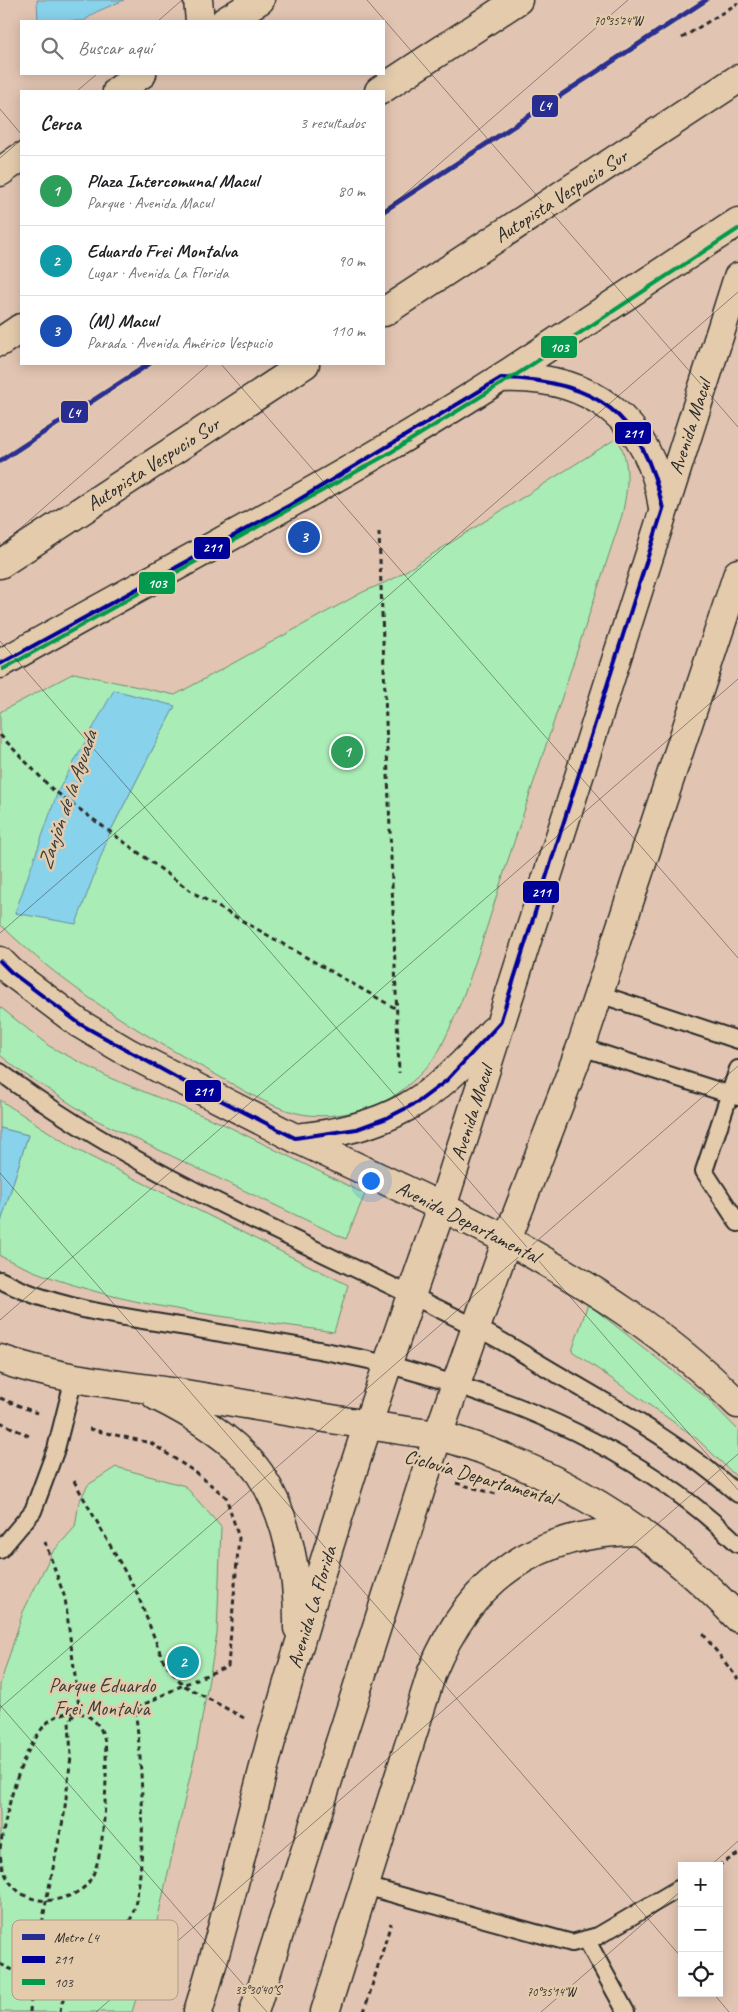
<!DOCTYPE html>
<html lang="es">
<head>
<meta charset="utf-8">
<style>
	body { margin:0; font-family:Caveat,sans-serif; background:#f6f6f6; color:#202124 }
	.controls { position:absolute; right:15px; bottom:15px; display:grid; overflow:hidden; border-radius:0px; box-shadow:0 2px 12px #0003 }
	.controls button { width:45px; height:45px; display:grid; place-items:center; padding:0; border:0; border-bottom:1px solid #e0e0e0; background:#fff; color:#202124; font:25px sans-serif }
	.you { position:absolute; left:370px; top:1180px; width:18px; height:18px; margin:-12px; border:4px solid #fff; border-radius:50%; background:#1a73e8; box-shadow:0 0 0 8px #1a73e833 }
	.badge { display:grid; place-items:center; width:32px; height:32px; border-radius:50%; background:#1f6fb2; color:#fff; font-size:16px; font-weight:700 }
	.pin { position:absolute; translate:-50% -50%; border:2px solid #fff; box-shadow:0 1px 5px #0006 }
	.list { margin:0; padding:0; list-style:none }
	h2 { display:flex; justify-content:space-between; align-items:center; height:65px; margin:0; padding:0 20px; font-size:21px }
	h2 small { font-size:16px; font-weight:400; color:#757577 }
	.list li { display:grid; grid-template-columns:32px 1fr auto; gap:15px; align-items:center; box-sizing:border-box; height:70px; padding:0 20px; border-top:1px solid #e0e0e0 }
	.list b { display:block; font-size:19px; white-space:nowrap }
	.list p { margin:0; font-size:16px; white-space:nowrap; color:#757577 }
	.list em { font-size:16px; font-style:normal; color:#757577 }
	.icon { flex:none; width:28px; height:28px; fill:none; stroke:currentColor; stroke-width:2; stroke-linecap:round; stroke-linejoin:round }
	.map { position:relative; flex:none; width:738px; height:2012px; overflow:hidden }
	.search { position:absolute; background:#fff; box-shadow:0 2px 12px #0003; left:20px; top:20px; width:365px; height:55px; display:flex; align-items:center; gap:12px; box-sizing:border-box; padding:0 18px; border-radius:0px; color:#757577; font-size:19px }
	.panel { position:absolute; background:#fff; box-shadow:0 2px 12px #0003; left:20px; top:90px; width:365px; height:275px; border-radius:0px }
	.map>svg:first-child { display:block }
</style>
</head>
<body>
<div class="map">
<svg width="738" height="2012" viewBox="0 0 738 2012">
	<rect width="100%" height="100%" fill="#e2c4b2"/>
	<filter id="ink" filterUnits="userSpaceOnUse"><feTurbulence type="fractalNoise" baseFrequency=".02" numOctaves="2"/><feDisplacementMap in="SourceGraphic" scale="10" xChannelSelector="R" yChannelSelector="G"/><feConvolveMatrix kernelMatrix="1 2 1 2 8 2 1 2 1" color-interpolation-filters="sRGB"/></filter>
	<g filter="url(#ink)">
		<path fill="#aaecb5" stroke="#6a8c70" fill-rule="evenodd" d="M617,438C631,462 628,489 622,515C584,629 547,743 509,857C488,920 471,987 441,1047C432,1064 416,1079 401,1091C375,1111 329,1121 297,1113C267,1106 240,1088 213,1073C136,1031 63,986 0,924V712L74,673L175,695L363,592L393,579ZM114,690L174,707L110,832Z
			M0,1007L49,1046L110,1078L221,1123L365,1194L346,1239L94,1119L20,1071L0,1055Z
			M0,1100L75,1149L348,1285L334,1332C221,1315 103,1307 0,1256V1225L28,1135L0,1128Z
			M588,1304L706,1397L738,1430V1478L695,1437L572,1351Z
			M116,1467L185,1486L221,1527L217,1634L197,1746L149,1956L132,2012H0V1685L23,1612L52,1553L75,1527L79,1502L88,1485Z"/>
		<path fill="#89d2eb" stroke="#638f9e" d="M37,0H124L96,12L84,21H38Z
			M114,690L175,706L110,832L76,924L15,913L58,791Z
			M0,1128L28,1135L0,1225Z"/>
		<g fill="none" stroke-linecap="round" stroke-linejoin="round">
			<g stroke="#2b2b2b" stroke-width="20">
				<path id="lane" d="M599,994L738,1040
					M581,1047L738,1097
					M738,1069L704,1171L738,1223
					M0,1072C144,1180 315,1245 475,1327C508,1343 539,1364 571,1382C631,1417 685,1448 738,1494
					M0,1280C64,1313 139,1318 209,1331C269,1342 331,1350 390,1365C520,1400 640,1450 738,1544
					M0,1550L33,1511L56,1449L74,1378
					M365,1886L572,1943L598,1936L678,1889
					M586,1939L626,2012"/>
			</g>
			<g stroke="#2b2b2b" stroke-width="31">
				<path id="street" d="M198,0L200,21"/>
			</g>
			<g stroke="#2b2b2b" stroke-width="31">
				<path id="secondary" d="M507,1240C591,1286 671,1337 738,1404
					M438,1435C556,1469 654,1529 738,1618
					M325,2012L432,1672C471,1577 537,1531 640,1531"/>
			</g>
			<g stroke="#2b2b2b" stroke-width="31">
				<path id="primary" d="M225,21L260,0
					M117,91L142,74
					M0,172L21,157
					M501,378C589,374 651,419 663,508
					M0,664C128,591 258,524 385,449C506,378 621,298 738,222
					M0,961L11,972L80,1024L129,1053L295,1138L442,1207L507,1240
					M295,1138C388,1129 432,1101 493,1031
					M0,1359C61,1380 127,1385 191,1395C273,1408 355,1425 438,1435
					M156,1396C191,1413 237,1441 260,1474C288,1516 299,1578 298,1628
					M198,2012C227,1920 247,1827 273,1734C324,1557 380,1380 442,1207L738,277
					M254,2012L438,1435L507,1240L581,1047L738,573"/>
			</g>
			<g stroke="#2b2b2b" stroke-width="31">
				<path id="highway" d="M379,91L518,0
					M384,312L738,79
					M0,342L21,328
					M0,564L305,364"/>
			</g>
			<path stroke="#2b2b2b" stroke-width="3" stroke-dasharray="5 4" stroke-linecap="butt" d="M682,38L738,3
				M379,532L399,1073
				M0,735L52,789L192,892L395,1008
				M0,1398L37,1413
				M0,1422L29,1436
				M74,1481L137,1593L163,1660L183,1685L244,1718
				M456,1483L496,1494
				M703,1634L738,1679
				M0,1849C4,1823 16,1770 30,1748C34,1741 39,1732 44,1726C63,1705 96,1708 104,1738C107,1751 106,1766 106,1779C105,1804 104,1859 90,1880C85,1889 75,1894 66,1897C31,1909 3,1889 0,1853
				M718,1866L738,1854
				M0,1964L65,1994H79L89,1988L118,1985L168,1995
				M30,2012L32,1981L46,1902L64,1815L71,1756L69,1722L79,1707L65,1598L45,1542
				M60,2012C64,1975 108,1960 125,1931C151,1890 142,1758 135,1709L183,1685L228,1666L239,1538L226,1497L195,1472L151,1443L89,1429
				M364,2012L391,1923"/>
			<use href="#lane" stroke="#e4cbac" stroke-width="16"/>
			<use href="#street" stroke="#e4cbac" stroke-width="28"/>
			<use href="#secondary" stroke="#e4cbac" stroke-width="28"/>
			<use href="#primary" stroke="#e4cbac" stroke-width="28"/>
			<use href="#highway" stroke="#e4cbac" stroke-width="28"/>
			<g stroke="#e4cbac" stroke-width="8">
				<path id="bus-1" d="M0,664L290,505L501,378C597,380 643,414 663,509L500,1023L446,1081L418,1102L387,1118L357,1129L295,1138L179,1079L80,1024L11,972L0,961"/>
			</g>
			<g stroke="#e4cbac" stroke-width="8">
				<path id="bus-2" d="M3,669L388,454L522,371L738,229"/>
			</g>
			<use href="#bus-1" stroke="#009" stroke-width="4"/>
			<use href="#bus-2" stroke="#049a4d" stroke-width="4"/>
			<g stroke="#e4cbac" stroke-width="9">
				<path id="metro-1" d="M384,211L706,0
					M0,461L149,364"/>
			</g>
			<use href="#metro-1" stroke="#292d91" stroke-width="5"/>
		</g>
	</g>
	<path fill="none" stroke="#2b2b2b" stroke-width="1" stroke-opacity="0.45" d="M367,0L738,427M158,21L182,0M77,91L97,74M0,109L21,134M0,158L21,140M384,212L628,0M221,364L738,958M0,546L209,364M0,641L738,1490M0,933L738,292M0,1173L682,1958M0,1320L738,679M0,1705L267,2012M0,1708L738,1066M710,1866L738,1841M713,1993L729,2012M96,2012L738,1454M541,2012L682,1890"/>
	<g text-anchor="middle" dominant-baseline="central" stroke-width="5" stroke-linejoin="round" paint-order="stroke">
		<g font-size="20" fill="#2b2b2b" stroke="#e4cbac">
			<text transform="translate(561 196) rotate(-33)">Autopista Vespucio Sur</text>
			<text transform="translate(690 427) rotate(-72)">Avenida Macul</text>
			<text transform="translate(153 464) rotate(-33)">Autopista Vespucio Sur</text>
			<text transform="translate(472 1113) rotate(-72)">Avenida Macul</text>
			<text transform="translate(468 1222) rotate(27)">Avenida Departamental</text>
			<text transform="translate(480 1477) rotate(16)">Ciclovía Departamental</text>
			<text transform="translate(312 1607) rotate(-73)">Avenida La Florida</text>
		</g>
		<g font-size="20" fill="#383e39" stroke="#e4cbac">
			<text x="102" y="1685">Parque Eduardo<tspan x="102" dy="23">Frei Montalva</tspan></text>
		</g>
		<g font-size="21" font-style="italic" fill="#343c3e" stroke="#e4cbac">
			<text transform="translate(67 800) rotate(-71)">Zanjón de la Aguada</text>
		</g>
	</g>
	<rect x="12" y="1920" width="166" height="80" rx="8" fill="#e4cbac" stroke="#ac9b85" stroke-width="1"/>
	<rect x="22" y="1934" width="23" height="6" fill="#292d91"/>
	<rect x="22" y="1956" width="23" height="7" fill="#009"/>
	<rect x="22" y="1979" width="23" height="6" fill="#049a4d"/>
	<g font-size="14" fill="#2b2b2b">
		<text x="54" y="1942">Metro L4</text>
		<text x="54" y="1964">211</text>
		<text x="54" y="1987">103</text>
	</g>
	<g font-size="12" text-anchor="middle" fill="#2b2b2b" stroke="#e4cbac" stroke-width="5" stroke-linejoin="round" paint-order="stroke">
		<text x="618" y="25">70°35'24"W</text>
		<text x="258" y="1994">33°30'40"S</text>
		<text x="551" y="1996">70°35'14"W</text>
	</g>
	<g stroke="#e4cbac" stroke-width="2">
		<rect x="531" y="94" width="28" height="24" rx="5" fill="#292d91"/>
		<rect x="540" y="335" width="38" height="24" rx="5" fill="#049a4d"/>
		<rect x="60" y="400" width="29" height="24" rx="5" fill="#292d91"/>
		<rect x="614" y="421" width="38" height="24" rx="5" fill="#009"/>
		<rect x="193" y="536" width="38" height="24" rx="5" fill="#009"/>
		<rect x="138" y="571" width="38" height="24" rx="5" fill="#049a4d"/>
		<rect x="522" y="880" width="38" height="24" rx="5" fill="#009"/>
		<rect x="184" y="1079" width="38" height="24" rx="5" fill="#009"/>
	</g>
	<g font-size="14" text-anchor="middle" font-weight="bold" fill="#fff">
		<text x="545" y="110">L4</text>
		<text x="559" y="352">103</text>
		<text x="74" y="417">L4</text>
		<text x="633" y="438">211</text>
		<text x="212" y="552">211</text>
		<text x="157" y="588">103</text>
		<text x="541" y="897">211</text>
		<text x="203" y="1096">211</text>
	</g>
</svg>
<div class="controls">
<button>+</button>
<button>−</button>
<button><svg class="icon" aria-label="locate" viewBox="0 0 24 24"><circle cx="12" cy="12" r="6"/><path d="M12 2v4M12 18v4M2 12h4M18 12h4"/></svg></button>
</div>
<div class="you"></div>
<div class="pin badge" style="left:347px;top:752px;background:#2e9e5b">1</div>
<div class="pin badge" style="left:183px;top:1662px;background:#0f9aa8">2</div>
<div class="pin badge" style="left:304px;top:537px;background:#1a4fb4">3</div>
<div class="search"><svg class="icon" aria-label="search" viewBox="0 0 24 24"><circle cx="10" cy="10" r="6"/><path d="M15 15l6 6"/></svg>Buscar aquí</div>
<section class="panel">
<h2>Cerca<small>3 resultados</small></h2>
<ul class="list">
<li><span class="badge" style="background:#2e9e5b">1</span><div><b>Plaza Intercomunal Macul</b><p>Parque · Avenida Macul</p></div><em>80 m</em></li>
<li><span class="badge" style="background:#0f9aa8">2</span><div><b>Eduardo Frei Montalva</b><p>Lugar · Avenida La Florida</p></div><em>90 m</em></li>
<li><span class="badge" style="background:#1a4fb4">3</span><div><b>(M) Macul</b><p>Parada · Avenida Américo Vespucio</p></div><em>110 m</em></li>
</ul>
</section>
</div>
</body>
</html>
